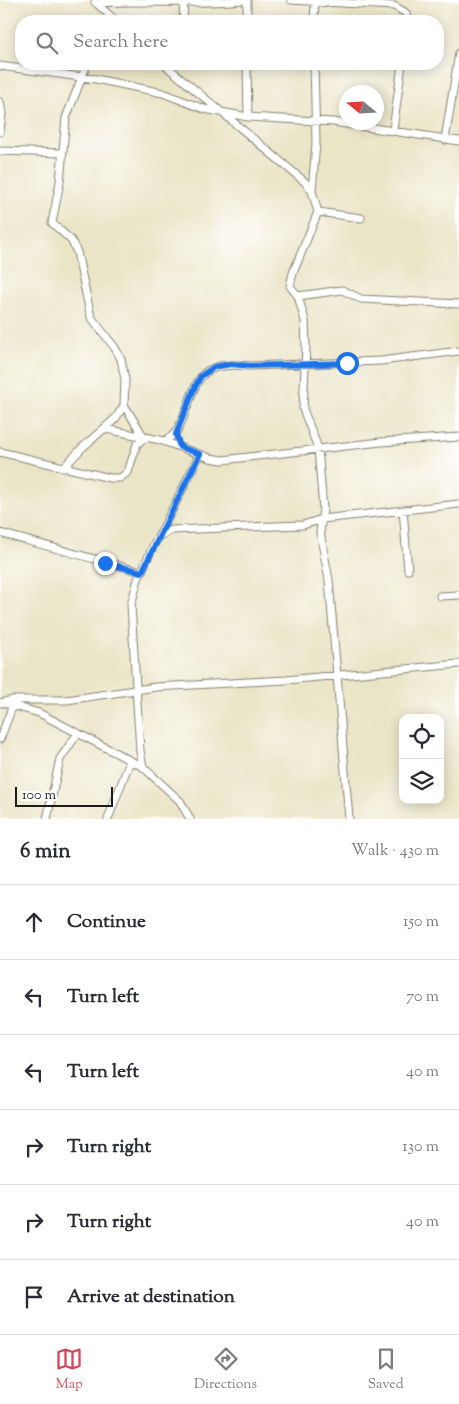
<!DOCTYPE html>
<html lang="en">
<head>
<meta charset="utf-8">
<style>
	body { margin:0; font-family:"Sorts Mill Goudy",serif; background:#f7f7f7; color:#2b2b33 }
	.controls { position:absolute; right:15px; bottom:15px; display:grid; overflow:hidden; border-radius:10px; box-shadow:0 2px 12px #0003 }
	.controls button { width:45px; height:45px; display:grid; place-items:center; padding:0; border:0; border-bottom:1px solid #e1e1e2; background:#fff; color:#2b2b33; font:25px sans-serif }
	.compass { position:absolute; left:339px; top:85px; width:45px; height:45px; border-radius:50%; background:#fff; box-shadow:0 2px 12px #0003; rotate:288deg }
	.scale { position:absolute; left:15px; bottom:12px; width:98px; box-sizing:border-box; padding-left:5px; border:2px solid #1c1c1c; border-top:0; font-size:14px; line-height:18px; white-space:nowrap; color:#1c1c1c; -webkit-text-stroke:4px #fff; paint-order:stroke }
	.stop { position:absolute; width:15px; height:15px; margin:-11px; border:4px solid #1a73e8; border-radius:50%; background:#fff }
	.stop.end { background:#1a73e8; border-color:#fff; box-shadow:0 1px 5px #0008 }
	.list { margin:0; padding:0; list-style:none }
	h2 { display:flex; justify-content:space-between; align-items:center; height:65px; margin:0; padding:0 20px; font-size:21px }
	h2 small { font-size:16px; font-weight:400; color:#7c7c81 }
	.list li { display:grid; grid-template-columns:32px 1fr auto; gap:15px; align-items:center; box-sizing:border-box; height:75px; padding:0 20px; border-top:1px solid #e1e1e2 }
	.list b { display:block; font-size:19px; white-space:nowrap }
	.list em { font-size:16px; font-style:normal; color:#7c7c81 }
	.icon { flex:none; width:28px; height:28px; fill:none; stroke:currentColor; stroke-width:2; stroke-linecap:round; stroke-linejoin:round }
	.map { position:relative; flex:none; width:459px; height:819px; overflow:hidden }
	.search { position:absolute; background:#fff; box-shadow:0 2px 12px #0003; left:15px; right:15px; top:15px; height:55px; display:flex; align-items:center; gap:12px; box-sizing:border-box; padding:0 18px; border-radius:20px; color:#7c7c81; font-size:19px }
	.sheet { height:515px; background:#fff }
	nav { display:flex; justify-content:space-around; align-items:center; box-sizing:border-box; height:70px; border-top:1px solid #e1e1e2; background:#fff; font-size:14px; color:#7c7c81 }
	nav a { display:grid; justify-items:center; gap:2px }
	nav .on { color:#d1495b }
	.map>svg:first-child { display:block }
</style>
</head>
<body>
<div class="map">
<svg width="459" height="819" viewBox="0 0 459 819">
	<rect width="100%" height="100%" fill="#fff"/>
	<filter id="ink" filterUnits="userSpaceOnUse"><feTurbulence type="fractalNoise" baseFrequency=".02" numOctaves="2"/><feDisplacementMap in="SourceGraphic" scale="10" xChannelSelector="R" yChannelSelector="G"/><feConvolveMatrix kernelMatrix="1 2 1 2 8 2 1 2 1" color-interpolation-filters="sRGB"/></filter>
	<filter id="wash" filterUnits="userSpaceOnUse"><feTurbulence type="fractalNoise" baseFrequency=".0096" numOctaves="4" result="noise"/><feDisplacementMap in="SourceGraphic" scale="20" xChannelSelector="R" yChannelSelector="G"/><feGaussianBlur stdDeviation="1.12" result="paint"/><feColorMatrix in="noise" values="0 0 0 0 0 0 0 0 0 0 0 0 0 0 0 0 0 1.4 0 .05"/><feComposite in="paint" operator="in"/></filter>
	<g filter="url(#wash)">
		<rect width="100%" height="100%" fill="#ebe5c7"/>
	</g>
	<g filter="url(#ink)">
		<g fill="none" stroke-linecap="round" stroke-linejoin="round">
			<g stroke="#848072" stroke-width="9">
				<path id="minor" d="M291,0L394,6L406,13L407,21
					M95,2L116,21
					M96,3C145,0 194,5 243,0
					M183,21L184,0
					M247,21V0
					M314,21L315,0
					M164,64L305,182L312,191
					M247,64L248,117
					M314,64L316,143L312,191L318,212L293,273L290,286L298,296L305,321L306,346L303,409L318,448L323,509L320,532L329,580L349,819
					M0,66L96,79L163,93L204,109L248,117L333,122L459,141
					M0,102L2,113L0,132
					M393,130L402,64
					M445,140L459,53
					M0,151L62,153
					M318,212L361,218
					M298,296L342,290L361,299L459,304
					M124,405L144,437
					M106,429L160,440L210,458L222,460L381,442L459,437
					M164,441C176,435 178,430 183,418C199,376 199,361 250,366L381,361L459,351
					M0,452L110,478H120L128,472L137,444L144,438
					M63,468L83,447L116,418L124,405L125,380L121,359L115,348L91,317L77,252L71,240L52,223L60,182L66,118L87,64
					M403,510L408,570
					M0,533L142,572
					M159,536L200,454
					M440,596L459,595
					M0,703L13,700H66L156,687L286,680L459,664
					M4,703L39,713L143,767L180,801L190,819
					M0,739L13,705
					M143,767L140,751L131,605L138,579L154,544L159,536L172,530L303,525L322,519L459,504
					M47,819L60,759L78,733
					M108,819L130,761"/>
			</g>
			<use href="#minor" stroke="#fff" stroke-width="7"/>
		</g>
	</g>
	<g fill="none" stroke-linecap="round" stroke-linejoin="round" filter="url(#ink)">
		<path stroke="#1a73e8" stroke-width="6" d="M105,563L142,572L200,454L180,447L176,434L195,387L201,376L214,367L231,364L250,366L347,363"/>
	</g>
</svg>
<div class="controls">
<button><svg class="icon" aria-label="locate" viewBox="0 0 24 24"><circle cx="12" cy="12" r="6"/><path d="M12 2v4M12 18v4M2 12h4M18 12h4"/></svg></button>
<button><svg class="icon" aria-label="layers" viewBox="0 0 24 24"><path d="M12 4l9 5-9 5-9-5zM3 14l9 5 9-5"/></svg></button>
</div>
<svg class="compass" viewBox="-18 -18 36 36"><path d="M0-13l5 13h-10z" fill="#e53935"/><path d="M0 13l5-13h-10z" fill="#7c7c81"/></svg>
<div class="scale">100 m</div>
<div class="stop" style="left:347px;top:363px"></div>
<div class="stop end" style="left:105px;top:563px"></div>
<div class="search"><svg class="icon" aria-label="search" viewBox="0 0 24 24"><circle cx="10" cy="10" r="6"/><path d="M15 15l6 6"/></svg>Search here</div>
</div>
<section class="sheet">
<h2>6 min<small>Walk · 430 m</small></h2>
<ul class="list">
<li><svg class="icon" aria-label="ahead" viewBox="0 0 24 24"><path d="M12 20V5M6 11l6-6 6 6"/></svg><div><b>Continue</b></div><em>150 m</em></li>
<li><svg class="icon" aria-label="left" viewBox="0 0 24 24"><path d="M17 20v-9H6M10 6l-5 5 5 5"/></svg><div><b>Turn left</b></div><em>70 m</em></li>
<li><svg class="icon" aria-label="left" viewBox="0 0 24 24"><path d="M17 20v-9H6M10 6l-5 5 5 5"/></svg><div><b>Turn left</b></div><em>40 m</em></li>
<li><svg class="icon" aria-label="right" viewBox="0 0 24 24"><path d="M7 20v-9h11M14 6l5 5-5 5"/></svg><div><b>Turn right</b></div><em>130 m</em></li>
<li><svg class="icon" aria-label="right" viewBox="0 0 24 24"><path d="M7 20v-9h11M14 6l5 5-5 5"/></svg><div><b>Turn right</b></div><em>40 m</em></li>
<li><svg class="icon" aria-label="arrive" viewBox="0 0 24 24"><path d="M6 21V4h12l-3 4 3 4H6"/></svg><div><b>Arrive at destination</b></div></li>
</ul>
</section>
<nav>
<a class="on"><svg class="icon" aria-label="map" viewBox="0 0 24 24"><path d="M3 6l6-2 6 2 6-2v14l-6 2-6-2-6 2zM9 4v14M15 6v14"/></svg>Map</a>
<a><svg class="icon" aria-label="directions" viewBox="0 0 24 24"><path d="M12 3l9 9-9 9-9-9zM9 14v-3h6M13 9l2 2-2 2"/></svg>Directions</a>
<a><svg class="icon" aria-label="saved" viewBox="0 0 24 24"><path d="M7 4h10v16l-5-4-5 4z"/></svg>Saved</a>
</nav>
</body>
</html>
